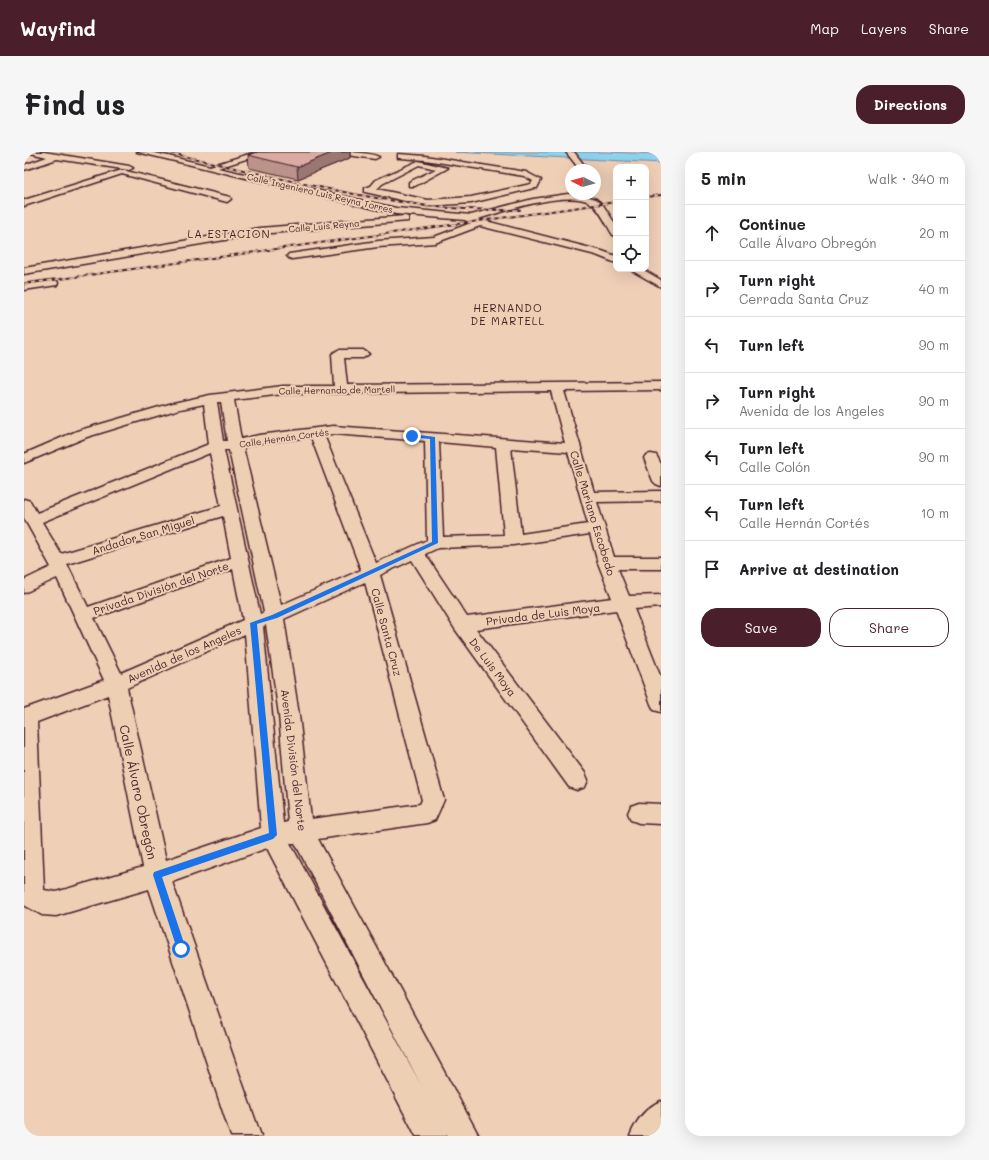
<!DOCTYPE html>
<html lang="en">
<head>
<meta charset="utf-8">
<style>
	body { margin:0; font-family:Mali,sans-serif; background:#f6f6f6; color:#202124 }
	.controls { position:absolute; right:12px; top:12px; display:grid; overflow:hidden; border-radius:8px; box-shadow:0 4px 16px #0002 }
	.controls button { width:36px; height:36px; display:grid; place-items:center; padding:0; border:0; border-bottom:1px solid #e0e0e0; background:#fff; color:#202124; font:20px sans-serif }
	.compass { position:absolute; left:541px; top:12px; width:36px; height:36px; border-radius:50%; background:#fff; box-shadow:0 4px 16px #0002; rotate:276deg }
	.stop { position:absolute; width:12px; height:12px; margin:-9px; border:3px solid #1a73e8; border-radius:50%; background:#fff }
	.stop.end { background:#1a73e8; border-color:#fff; box-shadow:0 1px 4px #0008 }
	.list { margin:0; padding:0; list-style:none }
	h2 { display:flex; justify-content:space-between; align-items:center; height:52px; margin:0; padding:0 16px; font-size:17px }
	h2 small { font-size:13px; font-weight:400; color:#757577 }
	.list li { display:grid; grid-template-columns:26px 1fr auto; gap:12px; align-items:center; box-sizing:border-box; height:56px; padding:0 16px; border-top:1px solid #e0e0e0 }
	.list b { display:block; font-size:15px; white-space:nowrap }
	.list p { margin:0; font-size:13px; white-space:nowrap; color:#757577 }
	.list em { font-size:13px; font-style:normal; color:#757577 }
	.actions { display:flex; gap:8px; padding:12px 16px }
	.actions a { flex:1; padding:9px 0; border:1px solid #4a1f2b; border-radius:16px; text-align:center; font-size:14px; color:#4a1f2b }
	.actions .main { background:#4a1f2b; color:#fff }
	.icon { flex:none; width:22px; height:22px; fill:none; stroke:currentColor; stroke-width:2; stroke-linecap:round; stroke-linejoin:round }
	.map { position:relative; flex:none; width:637px; height:984px; overflow:hidden; border-radius:16px }
	header { display:flex; align-items:center; gap:24px; box-sizing:border-box; height:56px; padding:0 20px; background:#4a1f2b; color:#fff }
	header strong { font-size:19px }
	nav { display:flex; gap:22px; margin-inline-start:auto; font-size:14px }
	.intro { display:flex; align-items:center; justify-content:space-between; box-sizing:border-box; height:96px; padding:0 24px }
	h1 { margin:0; font-size:28px }
	.button { padding:10px 18px; border-radius:16px; background:#4a1f2b; color:#fff; font-size:14px; font-weight:700 }
	main { display:flex; gap:24px; padding:0 24px }
	aside { flex:1; background:#fff; border-radius:16px; box-shadow:0 4px 16px #0002 }
	.map>svg:first-child { display:block }
</style>
</head>
<body>
<header>
<strong>Wayfind</strong>
<nav><a>Map</a><a>Layers</a><a>Share</a></nav>
</header>
<div class="intro"><h1>Find us</h1><a class="button">Directions</a></div>
<main>
<div class="map">
<svg width="637" height="984" viewBox="0 0 637 984">
	<rect width="100%" height="100%" fill="#efcfb6"/>
	<filter id="ink" filterUnits="userSpaceOnUse"><feTurbulence type="fractalNoise" baseFrequency=".025" numOctaves="2"/><feDisplacementMap in="SourceGraphic" scale="8" xChannelSelector="R" yChannelSelector="G"/><feConvolveMatrix kernelMatrix="1 2 1 2 8 2 1 2 1" color-interpolation-filters="sRGB"/></filter>
	<g filter="url(#ink)">
		<path fill="#8dd2ee" stroke="#728aa0" d="M431,0H582L637,2V11Z"/>
		<g fill="none" stroke-linecap="round" stroke-linejoin="round">
			<g stroke="#4a1f2b" stroke-width="3">
				<path id="minor" d="M2,0H20L105,14L109,16L105,18L33,7L0,18V13L23,5Z
					M113,0H127L186,14L232,0H244L194,16L372,56L447,63L509,47L544,42L558,43L572,47L579,53L592,73V84L589,83C582,73 578,60 568,52C547,36 478,60 454,67L578,99L592,104V111L572,103L456,74L411,91L354,95L268,107L265,106L263,104L265,102L354,89L410,85L447,71L441,68L372,62Z
					M312,0C324,0 345,0 355,5L351,7L316,2Z
					M542,0H550L564,18H556Z
					M374,2L401,4L502,20L517,28L513,36H510L447,51L404,54L341,40V36L347,34L352,28L394,9L424,16L391,34H385V30L412,17L395,13L358,32L353,37L404,48L447,45L507,32L509,29L500,24L401,8L377,6H374Z
					M98,18L206,45L207,47L203,50L98,22L0,54V48Z
					M381,64L384,65V69L236,82L0,122V116L236,76Z
					M605,117H618L637,128V135Z
					M29,128L33,129L34,131L33,133L0,138V132Z
					M314,198H339L345,202L339,206H320L323,233L637,230V238L540,239L570,340L637,339V349L573,350L590,405H637V417H594L605,444L637,443V455L610,457L637,526V560L630,558L627,552L592,458L452,477L561,621L564,628L561,635L553,638L545,635L431,477L388,408L356,423L420,648L411,668L403,671L294,687L455,984H424L422,981L423,984H392L243,696L148,730L237,984H207L125,737L32,764L18,763L0,753V557L80,528L33,426L0,441V428L27,415L0,366V347L6,349L13,361L185,292L180,252L152,258L63,285L0,311V302L53,279L149,251L186,243L259,234H310L308,202ZM527,239L541,291L309,274L235,283L217,287L210,248L259,242ZM193,250H197L203,289H199ZM309,282L401,289L403,388L352,411L300,283ZM287,285L337,418L257,453L219,295L235,291ZM415,290L472,295L480,383L419,385ZM487,296L544,300L564,372L497,382ZM200,298H205L240,460L236,462ZM186,301L197,354L37,402L18,370ZM199,364L207,406L64,455L43,412ZM566,382L574,411L588,446L443,465L401,402L414,396L489,393ZM209,417L219,468L97,521L70,466ZM341,430L398,648L396,652L287,667L275,563L260,467ZM242,473L255,563L264,670L259,671L239,475ZM221,482L237,676L142,708L103,536ZM84,543L119,715L32,740L20,738L13,570ZM266,691H271L397,933Z
					M627,302L632,303L637,312V334L632,332L629,329L620,306L622,303Z
					M615,651L637,652V672L615,671L607,668L604,661L607,654Z
					M637,949V984H606C612,969 622,955 637,949Z"/>
			</g>
			<use href="#minor" fill="#edd0b4" fill-rule="evenodd"/>
			<g stroke="#4a1f2b" stroke-width="2">
				<path id="rail" d="M143,0C230,20 316,43 405,54C435,58 466,58 496,58
					M622,45L637,43
					M0,132L592,50"/>
			</g>
			<use href="#rail" stroke="#edd0b4" stroke-width="1.5" stroke-dasharray="4" stroke-linecap="butt"/>
		</g>
		<path fill="#bb938b" stroke="#4a1f2b" d="M234,0H326V6L274,27L225,16L224,3Z"/>
		<path fill="#987871" stroke="#4a1f2b" d="M310,0H326V6L274,27L273,15Z"/>
		<path fill="#d9aba2" stroke="#4a1f2b" d="M234,0H310L273,15L224,3Z"/>
	</g>
	<path fill="#1a73e8" d="M388,282L411,285L414,391L253,466L233,472L253,683L249,687L138,725L162,797L161,800H154L129,723L130,720L245,681L226,471L248,463L408,390L406,287L386,285Z"/>
	<g text-anchor="middle" dominant-baseline="central" stroke-width="4" stroke-linejoin="round" paint-order="stroke">
		<g font-size="9" fill="#4a1f2b" stroke="#edd0b4">
			<text transform="translate(296 41) rotate(13)">Calle Ingeniero Luis Reyna Torres</text>
			<text transform="translate(300 74) rotate(-5)">Calle Luis Reyna</text>
			<text transform="translate(313 238) rotate(-1)">Calle Hernando de Martell</text>
			<text transform="translate(260 286) rotate(-8)">Calle Hernán Cortés</text>
		</g>
		<g font-size="11" letter-spacing="1" fill="#4a1f2b" stroke="#edd0b4">
			<text x="205" y="81">LA ESTACION</text>
			<text x="484" y="155">HERNANDO<tspan x="484" dy="13">DE MARTELL</tspan></text>
		</g>
		<g font-size="11" fill="#4a1f2b" stroke="#edd0b4">
			<text transform="translate(569 361) rotate(73)">Calle Mariano Escobedo</text>
			<text transform="translate(119 383) rotate(-17)">Andador San Miguel</text>
			<text transform="translate(137 436) rotate(-19)">Privada División del Norte</text>
			<text transform="translate(519 462) rotate(-7)">Privada de Luis Moya</text>
			<text transform="translate(363 480) rotate(75)">Calle Santa Cruz</text>
			<text transform="translate(160 502) rotate(-24)">Avenida de los Angeles</text>
			<text transform="translate(469 515) rotate(53)">De Luis Moya</text>
			<text transform="translate(270 608) rotate(83)">Avenida División del Norte</text>
		</g>
		<g font-size="13" fill="#4a1f2b" stroke="#edd0b4">
			<text transform="translate(115 640) rotate(78)">Calle Álvaro Obregón</text>
		</g>
	</g>
</svg>
<div class="controls">
<button>+</button>
<button>−</button>
<button><svg class="icon" aria-label="locate" viewBox="0 0 24 24"><circle cx="12" cy="12" r="6"/><path d="M12 2v4M12 18v4M2 12h4M18 12h4"/></svg></button>
</div>
<svg class="compass" viewBox="-18 -18 36 36"><path d="M0-13l5 13h-10z" fill="#e53935"/><path d="M0 13l5-13h-10z" fill="#757577"/></svg>
<div class="stop" style="left:157px;top:797px"></div>
<div class="stop end" style="left:388px;top:284px"></div>
</div>
<aside>
<h2>5 min<small>Walk · 340 m</small></h2>
<ul class="list">
<li><svg class="icon" aria-label="ahead" viewBox="0 0 24 24"><path d="M12 20V5M6 11l6-6 6 6"/></svg><div><b>Continue</b><p>Calle Álvaro Obregón</p></div><em>20 m</em></li>
<li><svg class="icon" aria-label="right" viewBox="0 0 24 24"><path d="M7 20v-9h11M14 6l5 5-5 5"/></svg><div><b>Turn right</b><p>Cerrada Santa Cruz</p></div><em>40 m</em></li>
<li><svg class="icon" aria-label="left" viewBox="0 0 24 24"><path d="M17 20v-9H6M10 6l-5 5 5 5"/></svg><div><b>Turn left</b></div><em>90 m</em></li>
<li><svg class="icon" aria-label="right" viewBox="0 0 24 24"><path d="M7 20v-9h11M14 6l5 5-5 5"/></svg><div><b>Turn right</b><p>Avenida de los Angeles</p></div><em>90 m</em></li>
<li><svg class="icon" aria-label="left" viewBox="0 0 24 24"><path d="M17 20v-9H6M10 6l-5 5 5 5"/></svg><div><b>Turn left</b><p>Calle Colón</p></div><em>90 m</em></li>
<li><svg class="icon" aria-label="left" viewBox="0 0 24 24"><path d="M17 20v-9H6M10 6l-5 5 5 5"/></svg><div><b>Turn left</b><p>Calle Hernán Cortés</p></div><em>10 m</em></li>
<li><svg class="icon" aria-label="arrive" viewBox="0 0 24 24"><path d="M6 21V4h12l-3 4 3 4H6"/></svg><div><b>Arrive at destination</b></div></li>
</ul>
<div class="actions"><a class="main">Save</a><a>Share</a></div>
</aside>
</main>
</body>
</html>
